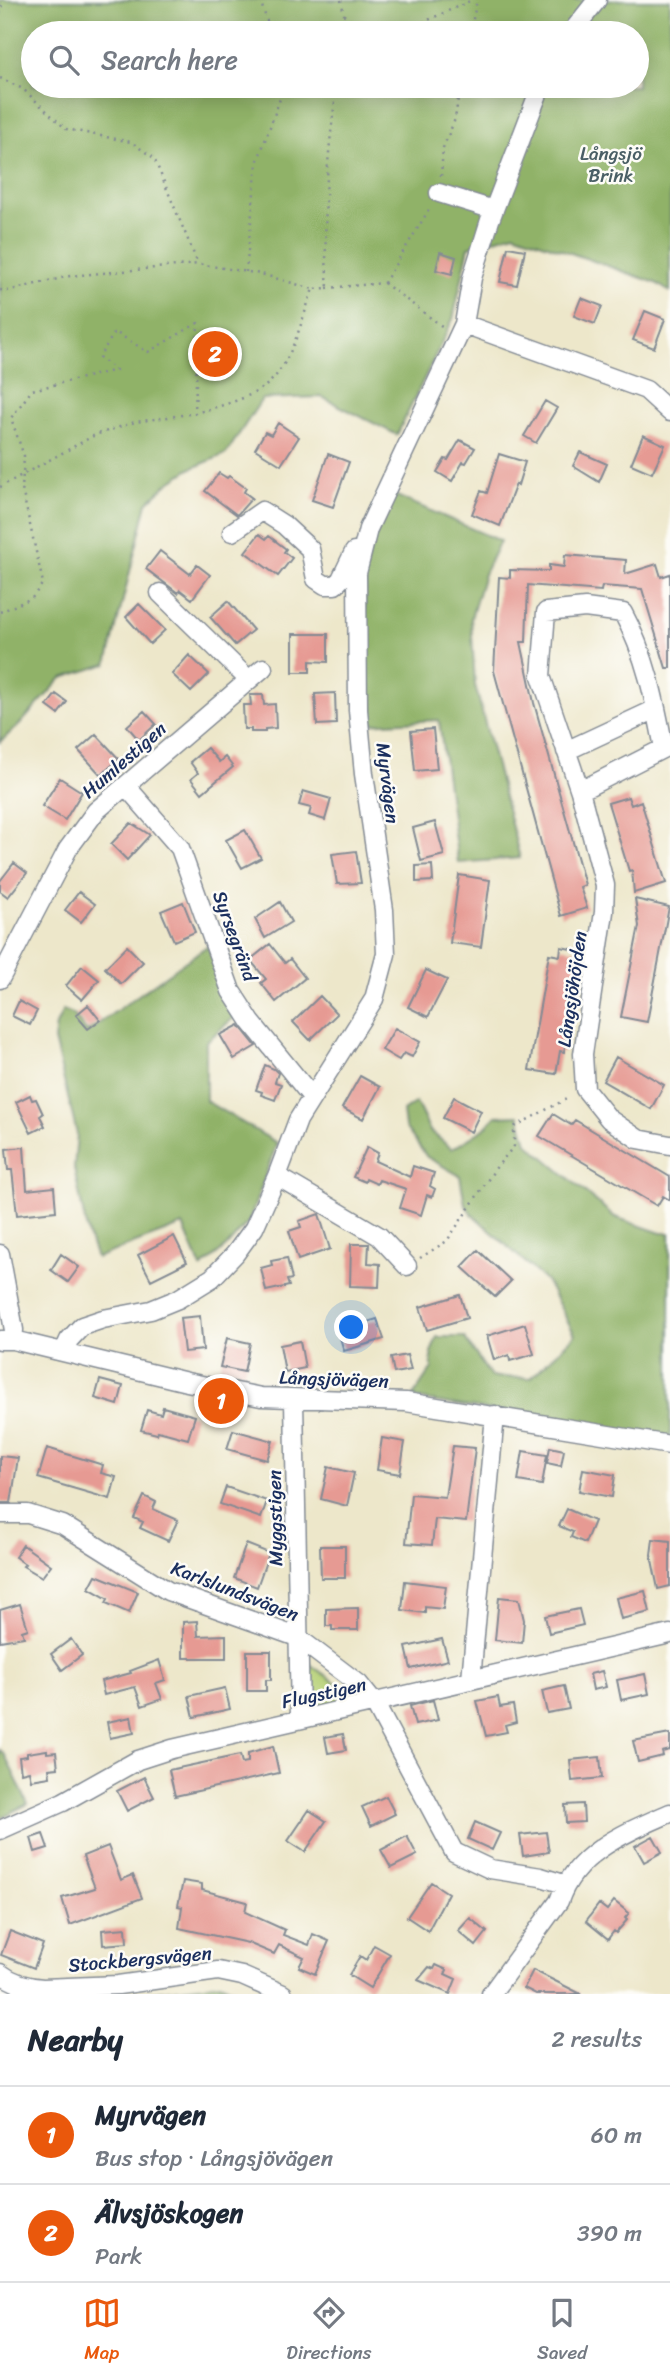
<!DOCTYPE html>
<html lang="en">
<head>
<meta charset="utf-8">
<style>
	body { margin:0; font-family:Sriracha,sans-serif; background:#f2f2f3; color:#1f2937 }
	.you { position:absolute; left:352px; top:1328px; width:24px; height:24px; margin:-18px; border:5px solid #fff; border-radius:50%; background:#1a73e8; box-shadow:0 0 0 10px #1a73e833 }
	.badge { display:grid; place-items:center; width:46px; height:46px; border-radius:50%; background:#ea580c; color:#fff; font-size:23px; font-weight:700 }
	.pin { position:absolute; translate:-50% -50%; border:4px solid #fff; box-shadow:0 2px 7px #0006 }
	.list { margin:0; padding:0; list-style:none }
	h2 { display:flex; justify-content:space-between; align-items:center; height:91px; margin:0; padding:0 28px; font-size:30px }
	h2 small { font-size:23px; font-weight:400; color:#747a83 }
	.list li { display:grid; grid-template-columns:46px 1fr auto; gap:21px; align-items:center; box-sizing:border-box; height:98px; padding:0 28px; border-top:2px solid #e0e1e3 }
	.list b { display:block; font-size:26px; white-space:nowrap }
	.list p { margin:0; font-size:23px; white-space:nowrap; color:#747a83 }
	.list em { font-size:23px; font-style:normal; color:#747a83 }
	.icon { flex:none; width:38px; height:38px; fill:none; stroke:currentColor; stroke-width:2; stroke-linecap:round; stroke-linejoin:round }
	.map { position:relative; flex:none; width:670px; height:1994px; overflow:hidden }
	.search { position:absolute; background:#fff; box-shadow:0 4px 18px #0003; left:21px; right:21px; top:21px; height:77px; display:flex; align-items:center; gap:18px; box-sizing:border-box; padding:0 24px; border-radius:38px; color:#747a83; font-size:26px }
	.sheet { height:287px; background:#fff }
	nav { display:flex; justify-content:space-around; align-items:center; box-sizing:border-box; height:98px; border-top:2px solid #e0e1e3; background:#fff; font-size:19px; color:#747a83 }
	nav a { display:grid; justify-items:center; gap:4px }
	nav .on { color:#ea580c }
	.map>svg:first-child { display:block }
</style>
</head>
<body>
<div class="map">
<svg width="670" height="1994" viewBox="0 0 670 1994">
	<rect width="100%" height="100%" fill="#fdfcf7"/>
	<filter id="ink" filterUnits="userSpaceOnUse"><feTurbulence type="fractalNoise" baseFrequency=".0143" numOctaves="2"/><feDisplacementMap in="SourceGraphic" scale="14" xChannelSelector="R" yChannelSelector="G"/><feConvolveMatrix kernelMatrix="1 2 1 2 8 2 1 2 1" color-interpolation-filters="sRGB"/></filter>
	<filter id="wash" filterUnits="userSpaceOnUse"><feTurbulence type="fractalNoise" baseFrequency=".00686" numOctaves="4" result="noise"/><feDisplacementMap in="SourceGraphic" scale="28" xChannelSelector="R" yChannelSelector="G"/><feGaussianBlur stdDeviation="1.57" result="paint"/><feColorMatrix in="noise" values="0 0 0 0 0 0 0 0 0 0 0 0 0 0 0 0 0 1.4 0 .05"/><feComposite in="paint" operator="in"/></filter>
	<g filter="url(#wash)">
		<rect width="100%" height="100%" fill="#ede7ca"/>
		<path fill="#b6d076" stroke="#68806a" stroke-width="2" d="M311,1665L346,1690L349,1697L346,1703L311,1708L305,1703L304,1671Z"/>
		<path fill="#90b267" stroke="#567062" stroke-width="2" fill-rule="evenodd" d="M0,0H670V292L656,283L514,233L469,247L453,319L397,435L322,397L262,399L226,454L190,469L168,483L147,503L107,664L62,678L21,723L0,742ZM33,33H637V86H33Z
			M392,494L500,541L484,574L471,618L475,685L520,858L458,863L439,720L366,724L364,573L375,532Z
			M207,946L238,1014L206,1042V1101L277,1143L249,1221L226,1247L201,1268L183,1225L96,1258L88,1236L74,1168L77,1134L54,1040L56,1025L63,1010L73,1014L87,1032Z
			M416,1102L430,1131L452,1149L484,1129L496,1116L519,1115L527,1143L615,1217L661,1233H670V1439L412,1398L432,1368L431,1353L437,1337H464L491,1377L531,1378L575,1335L547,1282L471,1213L465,1204L460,1176L427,1157L405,1127L403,1111Z
			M0,1750L5,1755L28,1804L0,1818Z
			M220,1983L244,1994H135Z"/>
		<g id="blocks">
			<path fill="#e69a93" d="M508,247L525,250L517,285L500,282Z
				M440,252L456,257L452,274L436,270Z
				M581,298L602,306L595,324L574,316Z
				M645,311L665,319L654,348L633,340Z
				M545,401L557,408L536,443L524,436Z
				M278,423L299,437L281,465L255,449L265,432L271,435Z
				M643,435L665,445L652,473L631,464Z
				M460,440L475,448L466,463L463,462L452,481L437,472L445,459L448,460Z
				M580,452L607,464L599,482L573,466Z
				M328,454L349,462L333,507L312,500Z
				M499,454L525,462L518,485L516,484L500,526L472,514L481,491L487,493Z
				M219,473L227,478L229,476L246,488L244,492L252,498L237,515L205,491Z
				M259,534L266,539L269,536L286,549L284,552L292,558L278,576L245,552Z
				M160,551L190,574L197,565L210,575L192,599L180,590L178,593L146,569Z
				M565,555L626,560L625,574L657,564L661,577L670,574V668H666L642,589L602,586L601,591L528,585L526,642H521L534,703L585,885L580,887L587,908L561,916L494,671L499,577L510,578V570L549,571V565L564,567Z
				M228,601L253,630L235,645L210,617Z
				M139,604L165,630L150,644L126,617Z
				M293,634H328V662L310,661V672H293Z
				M189,655L209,674L191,692L172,674Z
				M335,693L336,724L317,725L315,694Z
				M56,694L67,702L58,714L47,706Z
				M250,695H263L264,705L275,704L276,728L265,729V732H251V729H244L243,705H251Z
				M144,711L156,724L139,740L127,726Z
				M433,729L437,769L415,771L411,731Z
				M96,734L119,759L101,775L78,750Z
				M207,748L219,762L225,757L233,767L202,793L191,779L198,773L190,762Z
				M60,778L82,792L65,820L42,806Z
				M303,791L331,799L325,820L309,815L311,808L299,805Z
				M628,797L631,805L641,801L666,883L634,893L632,870L629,871L608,803Z
				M435,822L444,855L421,861L413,828Z
				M131,823L150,835L127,860L111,844Z
				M245,830L261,858L242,868L226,840Z
				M356,851L361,883L337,884L332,854Z
				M14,863L27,873L8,897L0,891V881Z
				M432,865L433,881L416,882V866Z
				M459,875L490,880L481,947L450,943Z
				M79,892L95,904L81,922L65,910Z
				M635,899L669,907L647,1022L621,1017L639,926Z
				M183,902L195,932L174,941L161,911Z
				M280,902L291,922L265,938L255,919Z
				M270,944L285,963L290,959L305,978L276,1002L261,983L266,979L250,960Z
				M127,946L143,962L121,984L105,968Z
				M561,947L581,951L564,1052L560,1051L556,1074L529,1070L549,954L560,956Z
				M82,966L99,980L82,1000L66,986Z
				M426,970L447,980L428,1017L408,1007Z
				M320,996L337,1014L310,1040L293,1022Z
				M19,1001L37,1011L30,1025L12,1016Z
				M88,1005L100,1020L88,1029L76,1015Z
				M239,1025L256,1046L234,1059L220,1035Z
				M395,1028L420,1042L412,1057L404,1053L399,1060L382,1050Z
				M616,1057L664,1085L651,1109L603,1081Z
				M265,1065L274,1069L278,1073L275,1082L281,1084L275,1100L261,1095L262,1092L256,1090Z
				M360,1076L380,1087L363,1119L342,1108Z
				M30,1095L32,1100L36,1099L43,1114L40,1116L45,1126L31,1133L16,1102Z
				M454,1097L481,1111L471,1132L443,1118Z
				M553,1114L571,1125L575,1120L670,1177V1200L663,1196L657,1206L539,1136Z
				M24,1147L27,1190L54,1187L56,1211L17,1215L12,1170H8L6,1149Z
				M367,1147L378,1153L375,1161L410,1177L413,1166L434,1173L430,1186L435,1189L432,1197L427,1195L421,1215L400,1208L406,1189L379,1180L377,1184L366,1179L365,1182L353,1177Z
				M319,1214L330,1249L298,1260L289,1231L301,1227L299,1221Z
				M174,1236L187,1262L151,1280L138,1255Z
				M351,1244H369L368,1263L380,1264L379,1287L350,1286Z
				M478,1250L511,1281L495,1297L462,1267Z
				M61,1254L79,1267L68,1282L51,1270Z
				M287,1258L292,1279L287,1280L289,1286L266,1291L261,1268L272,1265L271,1261Z
				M460,1295L467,1318L427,1330L420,1307Z
				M200,1316L203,1350L184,1352L180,1318Z
				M377,1319L384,1339L344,1351L338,1331Z
				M525,1324L534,1354L510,1361L509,1355L494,1360L487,1336Z
				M227,1338L250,1343L244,1372L220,1367Z
				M300,1341L305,1368L285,1372L280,1345Z
				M407,1355L411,1370L394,1373L391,1358Z
				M100,1380L123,1386L118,1405L95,1398Z
				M163,1407L195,1416L188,1439L158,1431L157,1434L141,1430L147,1410L161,1414Z
				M233,1430L273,1441L267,1460L227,1449Z
				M382,1438L405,1442L400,1474L377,1470Z
				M453,1446L475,1448L466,1522L435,1519L432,1545L406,1543L411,1494L445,1497Z
				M550,1447L564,1450L561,1466L547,1463Z
				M47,1448L103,1465L101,1473L116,1477L110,1499L38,1478Z
				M523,1451L547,1455L542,1485L518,1481Z
				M0,1456L18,1458L11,1503H0Z
				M328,1467L354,1473L347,1506L321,1499Z
				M583,1469L615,1475L612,1497L579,1491Z
				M226,1487L267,1501L261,1518L220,1504Z
				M144,1496L156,1502L153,1509L178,1520L168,1541L140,1528L143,1522L134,1518Z
				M567,1509L594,1521L585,1543L571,1537L573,1532L559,1526Z
				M653,1539L670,1541V1586L658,1589L651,1555Z
				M246,1544L269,1553L257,1587L234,1578Z
				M23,1545L51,1565L42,1577L23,1566L25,1564L15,1557Z
				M320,1546H345V1578H321Z
				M96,1575L138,1592L129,1613L106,1603L108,1599L89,1588Z
				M405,1581L446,1586L443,1609L425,1607V1613L402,1610Z
				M645,1591L650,1612L621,1619L616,1598Z
				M499,1597L519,1599L524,1620L522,1643L495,1640Z
				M20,1604L28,1629L22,1631L24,1637L0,1641V1610Z
				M358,1608V1630H332V1626H326V1609Z
				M579,1609L583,1625L549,1633L545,1616Z
				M197,1621L198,1636L226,1635V1658H183V1622Z
				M71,1639L82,1655L62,1670L51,1654Z
				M442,1639L448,1660L411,1669L406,1647Z
				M247,1651H271V1680H266V1691H247Z
				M159,1660L165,1680L156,1683L162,1699L142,1706L135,1687L104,1695L101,1681L131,1673L130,1671Z
				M602,1671L606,1687L593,1690L590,1674Z
				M645,1674L649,1694L621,1700L617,1680Z
				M564,1686L569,1709L547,1713L542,1691Z
				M225,1688L230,1709L194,1717L189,1696Z
				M498,1697L500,1707L513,1705L516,1722L505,1725L507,1732L486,1736L477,1701Z
				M433,1700L438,1720L415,1725L410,1706Z
				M131,1717L134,1733L110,1738L107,1722Z
				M343,1734L346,1750L328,1753L325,1737Z
				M670,1734V1750L662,1752L663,1756L638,1762L633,1741Z
				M273,1746L279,1773L175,1796L169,1770L240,1755L242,1763L248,1762V1753Z
				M47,1750V1753L56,1752L58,1768L49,1769L50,1777L31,1780L29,1771L21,1773L19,1757L27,1756V1753Z
				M600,1757L602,1778L572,1781L570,1760Z
				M144,1777L154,1797L127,1811L117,1791Z
				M386,1796L395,1814L371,1826L362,1807Z
				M583,1804L584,1822L566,1823L565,1805Z
				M309,1810L326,1821L305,1852L288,1841Z
				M475,1822L500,1833L492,1850L468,1839Z
				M546,1832L549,1852L523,1856L520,1835Z
				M43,1834L48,1848L35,1852L31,1838Z
				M407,1836L417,1855L391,1868L381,1850Z
				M653,1836L662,1852L644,1862L635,1846Z
				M108,1846L121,1880L133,1875L142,1898L70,1925L62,1898L95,1888L83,1856Z
				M183,1881L202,1884V1890L247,1902L245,1912L285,1930L283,1935L309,1945L313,1934L329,1941L315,1974L299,1967L304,1957L279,1945L274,1954L248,1943L179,1928L182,1907L178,1906Z
				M431,1882L448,1893L428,1931L407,1917Z
				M614,1901L629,1913L625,1918L627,1920L616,1933L614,1931L608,1939L586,1921L599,1904L607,1910Z
				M470,1918L487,1932L476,1946L458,1931Z
				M126,1928L127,1943L103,1945L102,1930Z
				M10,1931L43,1944L34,1968L1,1955Z
				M374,1945L390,1954L370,1988L349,1975L360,1956L366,1960Z
				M436,1965L447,1970L445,1974L456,1979L450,1994L418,1980L429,1967L434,1969Z
				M533,1970L581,1994H536L524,1988Z"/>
		</g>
	</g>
	<g filter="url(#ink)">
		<use href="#blocks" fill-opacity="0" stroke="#848b94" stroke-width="2"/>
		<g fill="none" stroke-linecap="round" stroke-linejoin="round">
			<g stroke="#848b94" stroke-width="21">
				<path id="minor" d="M571,33L597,0
					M439,193L494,210
					M464,324L646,390L670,412
					M232,532L262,511L284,525L310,549L316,579L325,585H335L341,579L354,552
					M160,593L248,679
					M664,748C655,701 646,655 623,613L585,608L546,612L541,676L580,791L605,885L604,912L583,1054L585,1089L609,1119L638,1139L670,1145
					M566,751L656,709
					M126,786L180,848L231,991L251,1022L312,1097
					M580,791L670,745
					M0,979L68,849L96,811L263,668
					M277,1176L379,1236L407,1266
					M0,1254L14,1330L13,1340
					M0,1340H13L187,1382L261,1397L406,1402L670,1445
					M64,1351L69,1340L82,1326L103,1319L151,1310L178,1299L212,1278L235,1254L254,1228L277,1176L298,1120L374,999L386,954L384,910L364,774L358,710L357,573L368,529L464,324L472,278L490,220L541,86
					M294,1400L300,1719
					M0,1514H28L63,1525L168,1591L297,1637L359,1684L375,1704L454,1852L490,1869L541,1877L564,1884
					M471,1679L495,1415
					M0,1830L63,1802L138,1760L172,1749L670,1634
					M0,1973C13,1983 27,1987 43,1988L118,1985L218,1971L242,1976L283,1994
					M491,1994L559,1901C575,1852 627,1832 670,1813"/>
			</g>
			<path stroke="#848b94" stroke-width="2.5" stroke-dasharray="2 5" stroke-linecap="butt" d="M260,0L271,33
				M341,0L347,28L415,26L472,0
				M0,14L3,0
				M470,33L477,0
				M0,78L23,89L66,129L131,142L154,158L198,264
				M441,176L443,148L455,119L460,86
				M246,272L257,163L281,96L282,86
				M384,283L430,208
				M384,283L443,327
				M327,288L384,283
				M0,290L7,291L70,276L198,264L261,274L313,289
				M0,487L95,435L135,422L195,413
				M0,612L32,598L43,583L22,489L24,456L11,418L32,390L116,370L99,357L115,332L148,352L198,323L195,413C217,407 253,398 270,382C293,360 302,318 313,289L328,288C322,216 327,157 337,86
				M420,1258L447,1241L495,1169L514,1146V1127L570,1097"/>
			<use href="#minor" stroke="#fff" stroke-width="18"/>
		</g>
	</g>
	<g text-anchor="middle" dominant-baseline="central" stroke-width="5" stroke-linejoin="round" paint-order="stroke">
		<g font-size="19" fill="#4a5f65" stroke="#fdfcf7">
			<text x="611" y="153">Långsjö<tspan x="611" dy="22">Brink</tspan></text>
		</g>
		<g font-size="19" fill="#1b2f5e" stroke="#fdfcf7">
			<text transform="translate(124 760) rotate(-41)">Humlestigen</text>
			<text transform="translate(388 783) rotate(83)">Myrvägen</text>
			<text transform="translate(235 936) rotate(70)">Syrsegränd</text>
			<text transform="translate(572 989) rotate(-82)">Långsjöhöjden</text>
			<text transform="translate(334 1379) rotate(2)">Långsjövägen</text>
			<text transform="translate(275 1518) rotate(-91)">Myggstigen</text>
			<text transform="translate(235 1591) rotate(21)">Karlslundsvägen</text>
			<text transform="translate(324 1693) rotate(-12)">Flugstigen</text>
			<text transform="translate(140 1959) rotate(-5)">Stockbergsvägen</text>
		</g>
	</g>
</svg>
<div class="you"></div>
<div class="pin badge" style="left:221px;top:1401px">1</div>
<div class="pin badge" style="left:215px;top:354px">2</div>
<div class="search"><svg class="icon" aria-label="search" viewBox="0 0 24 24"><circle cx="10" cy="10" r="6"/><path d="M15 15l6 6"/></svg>Search here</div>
</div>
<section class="sheet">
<h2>Nearby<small>2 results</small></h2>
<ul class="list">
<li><span class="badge">1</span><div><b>Myrvägen</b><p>Bus stop · Långsjövägen</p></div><em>60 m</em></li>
<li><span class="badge">2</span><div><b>Älvsjöskogen</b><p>Park</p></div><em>390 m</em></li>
</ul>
</section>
<nav>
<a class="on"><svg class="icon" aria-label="map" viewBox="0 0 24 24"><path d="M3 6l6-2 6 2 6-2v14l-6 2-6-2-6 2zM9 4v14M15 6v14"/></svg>Map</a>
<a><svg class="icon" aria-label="directions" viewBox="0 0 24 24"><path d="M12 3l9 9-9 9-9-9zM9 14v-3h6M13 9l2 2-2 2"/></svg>Directions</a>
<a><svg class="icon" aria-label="saved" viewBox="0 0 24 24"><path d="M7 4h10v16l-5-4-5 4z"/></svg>Saved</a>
</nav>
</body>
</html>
